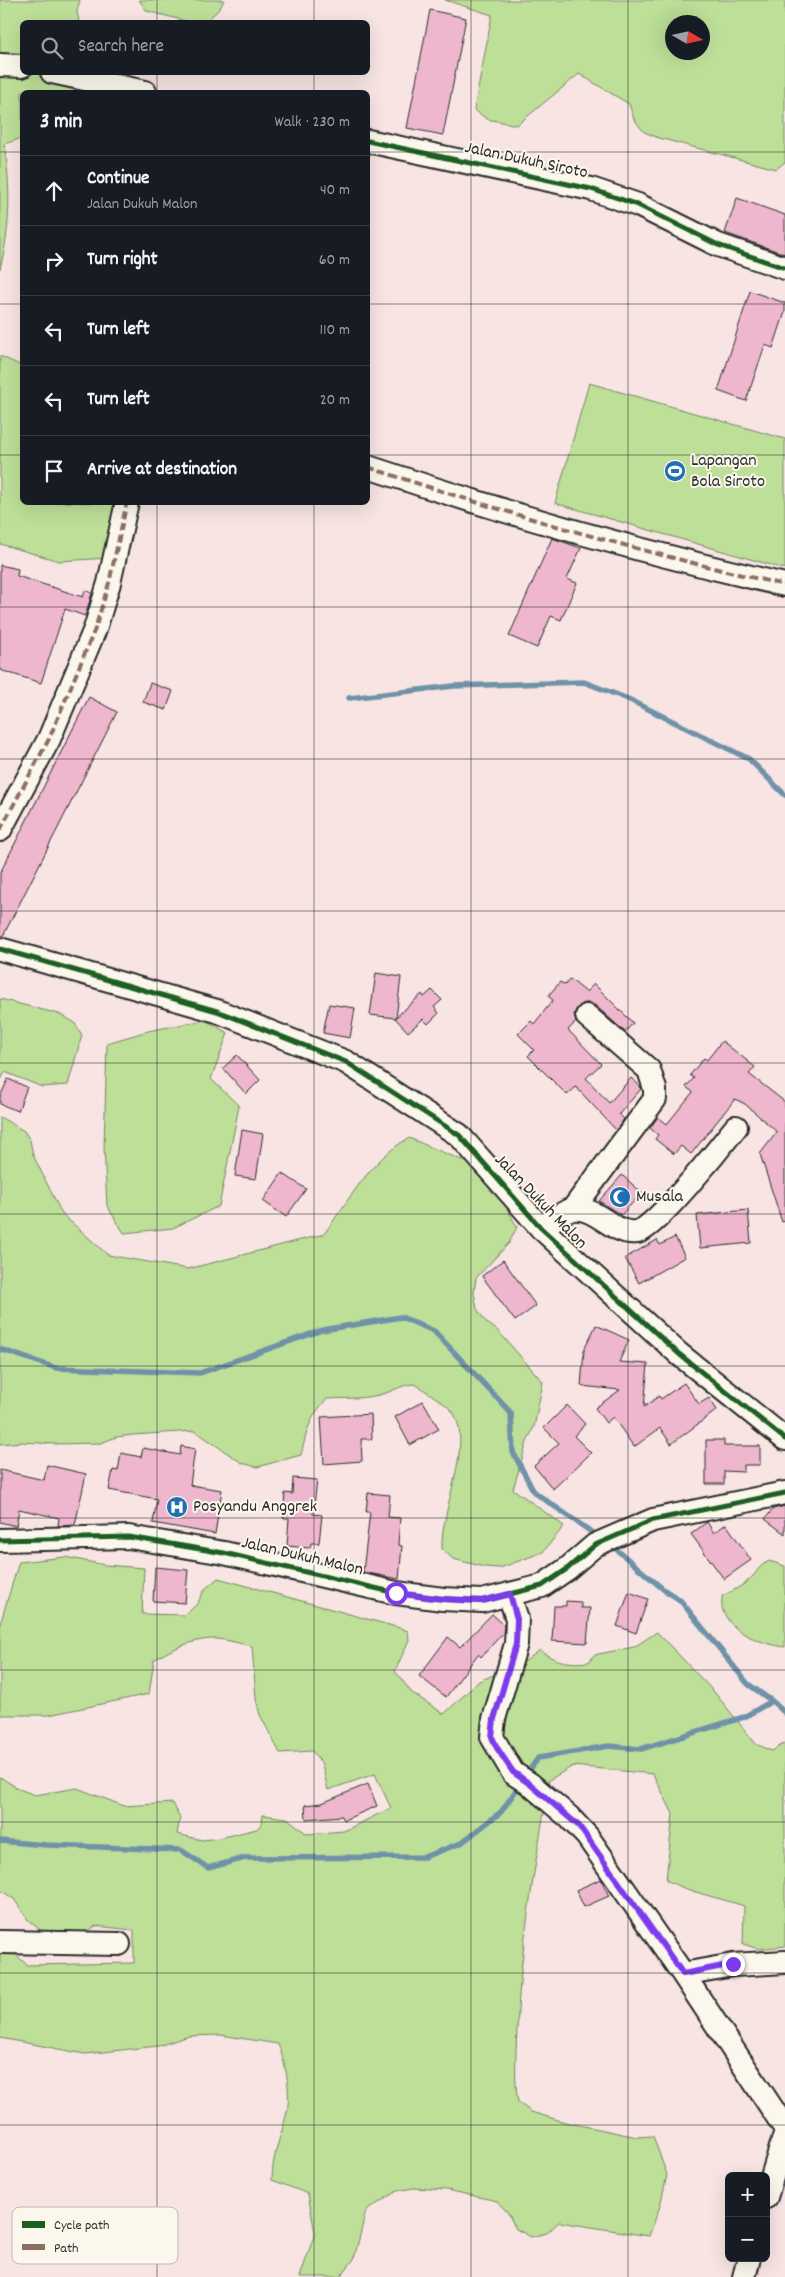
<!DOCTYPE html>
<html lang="en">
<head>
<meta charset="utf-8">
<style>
	body { margin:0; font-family:Dekko,sans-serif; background:#242831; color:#f1f3f6 }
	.controls { position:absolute; right:15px; bottom:15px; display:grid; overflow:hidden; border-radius:8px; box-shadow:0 5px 20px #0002 }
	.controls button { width:45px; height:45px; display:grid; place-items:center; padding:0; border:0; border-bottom:1px solid #363941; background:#171b24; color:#f1f3f6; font:25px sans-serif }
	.compass { position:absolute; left:665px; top:15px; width:45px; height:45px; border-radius:50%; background:#171b24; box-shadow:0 5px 20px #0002; rotate:99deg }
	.stop { position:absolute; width:15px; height:15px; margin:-11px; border:4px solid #7c3aed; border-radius:50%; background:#fff }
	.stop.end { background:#7c3aed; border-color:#fff; box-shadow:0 1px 5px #0008 }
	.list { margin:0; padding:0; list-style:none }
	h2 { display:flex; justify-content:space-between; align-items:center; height:65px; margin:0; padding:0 20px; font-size:21px }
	h2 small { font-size:16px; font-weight:400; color:#9ea1a6 }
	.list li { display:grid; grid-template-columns:32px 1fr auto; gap:15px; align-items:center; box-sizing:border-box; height:70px; padding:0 20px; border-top:1px solid #363941 }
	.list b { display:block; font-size:19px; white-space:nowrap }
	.list p { margin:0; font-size:16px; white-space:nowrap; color:#9ea1a6 }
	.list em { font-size:16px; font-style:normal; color:#9ea1a6 }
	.icon { flex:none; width:28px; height:28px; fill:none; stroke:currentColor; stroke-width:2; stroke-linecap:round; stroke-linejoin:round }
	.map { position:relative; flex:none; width:785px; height:2277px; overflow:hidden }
	.search { position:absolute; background:#171b24; box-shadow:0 5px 20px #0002; left:20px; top:20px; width:350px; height:55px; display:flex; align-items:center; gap:12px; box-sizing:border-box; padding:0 18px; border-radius:8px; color:#9ea1a6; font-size:19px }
	.panel { position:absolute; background:#171b24; box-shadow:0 5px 20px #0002; left:20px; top:90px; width:350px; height:415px; border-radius:8px }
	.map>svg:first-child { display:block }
</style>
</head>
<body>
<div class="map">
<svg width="785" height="2277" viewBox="0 0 785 2277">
	<rect width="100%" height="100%" fill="#f7e4e3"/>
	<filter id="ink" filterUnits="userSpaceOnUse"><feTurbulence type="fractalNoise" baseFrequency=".02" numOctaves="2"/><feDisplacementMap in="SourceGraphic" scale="10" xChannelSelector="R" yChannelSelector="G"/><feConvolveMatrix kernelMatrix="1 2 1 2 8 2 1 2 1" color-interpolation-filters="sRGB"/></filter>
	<g filter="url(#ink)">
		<path fill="#bddf98" stroke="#748562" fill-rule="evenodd" d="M0,0H80L77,11L79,22H22V72L85,73L86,92H22V138L4,144C11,187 11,226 0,269Z
			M139,0H224L220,8L207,21L190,22L147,11Z
			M445,0H785V162L776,169L659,138L644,132L634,119L629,104L579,74L517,125L487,119L474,110L492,15ZM672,22H702V52H672Z
			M0,356L22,366V502L133,503L110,558L59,561L0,544Z
			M589,383L785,439V569L555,503Z
			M0,999L59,1014L74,1022L82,1035L68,1085L42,1087L5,1072L0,1082Z
			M205,1020L228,1033L211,1079L239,1106L219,1206L173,1228L124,1233L107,1206L104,1147L107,1043L148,1031Z
			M0,1117L24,1131L30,1140L33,1155L62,1214L108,1255L188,1269L324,1234C349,1200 371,1159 409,1138L466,1162L493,1183L517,1227L509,1243L476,1278L474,1293L477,1309L486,1322L498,1331L543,1382L534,1427L527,1442L513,1489L564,1526L543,1552L500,1568L485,1567L453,1559L442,1549C440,1509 474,1445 453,1412C446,1403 425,1391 415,1384C402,1385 397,1389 386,1393C368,1399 346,1398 327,1399C309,1417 307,1431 301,1455L257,1467L242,1463L195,1431L132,1435L116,1437L101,1443L54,1444L23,1442L0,1444Z
			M65,1557L105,1565L144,1568L142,1614L185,1615L197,1604L205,1589L218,1578L400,1628L408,1631L409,1640L395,1671L411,1692L444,1714L479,1681L523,1663L540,1650C554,1662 570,1664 589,1662L594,1655L634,1647L657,1632L715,1693L756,1744L772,1751L785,1743V1946L759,1949L743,1944L744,1906C720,1898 688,1892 666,1880L673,1814L653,1774L573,1766L549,1780C536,1863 520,1946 517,2030C516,2054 514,2079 518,2102L531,2112L565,2122L637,2137L653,2136L667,2175L660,2206L649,2236L559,2222L547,2233L531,2237L516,2229L508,2213L497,2201L447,2190L413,2188L397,2191L366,2211L354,2259L340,2277H300L315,2233L308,2194L272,2180C272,2157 280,2139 286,2116C292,2095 286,2064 278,2044L221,2035L189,2036L158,2046L85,2054L0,2038V1940L27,1965L134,1963V1930L95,1926L82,1936L48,1933L40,1930L28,1920L14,1899L0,1890V1777L19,1789L35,1795L77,1788L124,1806L173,1803L180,1818L177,1834L202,1840L219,1838L257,1829L262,1823L263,1815L287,1818L307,1834L344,1831L391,1808L375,1774L328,1790L322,1764L312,1751L280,1753L260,1715L256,1699L252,1646C241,1644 229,1640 217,1639C196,1638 171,1649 154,1660L149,1694L49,1715H0V1624L19,1562Z
			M769,1561L785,1566V1647C763,1644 732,1634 723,1611C721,1607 722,1600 722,1596C732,1591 741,1587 749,1580C758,1572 757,1567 769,1561Z"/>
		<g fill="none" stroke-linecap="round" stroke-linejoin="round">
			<path stroke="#6f92a9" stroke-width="5.5" d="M349,698L454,686L584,682L628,699L749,759L785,795
				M0,1349L56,1368L200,1373L322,1330L401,1317L434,1331L511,1413L513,1452L534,1492L600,1538
				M610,1544L663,1589L680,1600L748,1684L772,1701L785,1713
				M526,1775L538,1758L609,1746L641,1749L744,1717L772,1701
				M0,1841L46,1845L181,1850L208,1868L245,1858L424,1857L461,1843L501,1812L521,1783"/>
		</g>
		<path fill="#eeb7ce" stroke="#2b2b2b" d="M430,10L466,18L443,135L407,128Z
			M737,198L785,215V254L725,233Z
			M750,291L785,303V312L773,348L765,345L746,401L718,391Z
			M552,538L581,548L567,579L577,583L561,620L551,616L537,648L509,636Z
			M0,565L18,569L17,576L83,597L85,590L92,593L85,616L65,609L41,683L0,670Z
			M150,683L173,691L166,710L143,702Z
			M89,697L117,712L3,936H0V873Z
			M376,973L401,977L396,1018L370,1015Z
			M570,979L586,992L594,984L633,1023L625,1032L596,1006L590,1003H583L577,1008L574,1014L576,1022L568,1030L601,1064L586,1078L609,1103L631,1078L640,1086L641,1089L619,1114L624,1119L616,1130L576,1087L567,1095L528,1056L534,1050L518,1034L531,1021L534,1024L553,1000L548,996L560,982L565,985Z
			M432,990L442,1000L434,1007L439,1013L428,1024L423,1019L408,1032L395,1018L422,994L424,997Z
			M329,1004L355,1008L350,1038L323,1033Z
			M722,1041L755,1067L749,1074L785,1102V1221L782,1222L760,1154L777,1132L745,1104L735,1099L691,1154L681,1146L674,1154L655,1139L658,1135L650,1128L658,1117L667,1124L693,1092L686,1087L694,1078L690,1075L704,1058L707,1060Z
			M237,1055L260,1080L246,1094L223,1068Z
			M8,1079L27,1087L18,1111L0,1104V1097Z
			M242,1130L263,1134L256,1179L235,1176Z
			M282,1173L306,1189L286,1217L263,1201Z
			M622,1175L642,1193L621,1215L599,1201Z
			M748,1210L751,1243L700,1248L697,1215Z
			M675,1237L685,1257L639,1283L625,1258L657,1240L660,1245Z
			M503,1260L536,1306L515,1321L482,1276Z
			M596,1325L629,1340L619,1362L648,1364L644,1407L659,1396L661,1399L684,1383L699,1404L709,1398L717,1410L671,1444L660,1428L634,1447L613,1417L606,1423L595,1408L620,1390L581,1386L584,1350Z
			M423,1401L439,1429L410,1445L395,1417Z
			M567,1405L585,1424L574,1436L591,1453L553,1489L534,1466L559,1443L544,1428Z
			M371,1414L372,1439H361L362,1461L324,1464L321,1417Z
			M706,1440H724V1446H760V1465H744V1472L724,1471V1484H706Z
			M181,1446L195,1449L190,1485L222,1490L215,1534L153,1523L157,1499L109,1490L113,1470L118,1471L121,1453L141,1457L143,1448L180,1455Z
			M47,1465L86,1474L75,1525L58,1526L59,1518L19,1509L16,1526L0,1522V1470L44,1480Z
			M293,1478L317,1480L313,1514L322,1515L319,1543H311L310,1548L287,1546L289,1518H283L285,1493L292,1494Z
			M368,1493L390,1495L388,1517L400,1518L398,1545L402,1546L399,1579L363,1572L370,1512H366Z
			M785,1506V1534L765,1519L773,1509Z
			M707,1522L714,1533L726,1524L751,1560L724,1579L691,1534Z
			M155,1567L188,1570L185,1603L153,1601Z
			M629,1592L648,1599L636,1633L617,1626Z
			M566,1601L581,1602V1608H590L587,1643L552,1641L554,1606H566Z
			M492,1614L504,1625L503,1633L481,1657L478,1654L446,1697L419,1676L448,1637L460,1647Z
			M368,1784L377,1806L344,1820L342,1816L306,1819L305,1805L322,1803Z
			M601,1879L609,1896L584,1907L576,1890Z"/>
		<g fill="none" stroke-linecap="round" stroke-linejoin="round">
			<g stroke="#2b2b2b" stroke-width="26">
				<path id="minor" d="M0,65L22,66
					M52,72L145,92
					M368,141L591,189L638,205L718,245L785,268
					M368,467C504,513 644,553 785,585
					M0,830L49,739L95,629L109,583L127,502
					M0,949L217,1011L346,1062L459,1135L541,1228L679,1354L785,1439
					M573,1209L655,1099V1089L649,1070L587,1016
					M541,1228C548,1223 566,1210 573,1209C597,1206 614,1236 637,1232C654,1230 722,1145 736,1127
					M0,1540L129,1537L224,1553L396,1593L443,1599L482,1601L542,1586L567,1569L595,1545L653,1520L785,1493
					M509,1594L517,1619L516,1644L494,1719L492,1737L513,1773L530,1784L569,1817L587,1836L683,1974L785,2128
					M0,1942L119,1944
					M683,1974L733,1965L785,1962
					M766,2197L785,2134
					M744,2277L749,2258"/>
			</g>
			<use href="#minor" stroke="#fbf7ec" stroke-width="22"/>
			<path stroke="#8d6e63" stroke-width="4" stroke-dasharray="8 4" stroke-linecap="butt" d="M368,467C504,513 644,553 785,585
				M0,830L49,739L95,629L109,583L127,502"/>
			<g stroke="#fbf7ec" stroke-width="8">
				<path id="cycleway" d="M368,141L591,189L638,205L718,245L785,268
					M0,949L217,1011L346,1062L459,1135L541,1228L679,1354L785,1439
					M0,1540L129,1537L224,1553L396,1593L443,1599L482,1601L542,1586L567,1569L595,1545L653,1520L785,1493"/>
			</g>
			<use href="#cycleway" stroke="#1b5e20" stroke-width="5"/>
		</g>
	</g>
	<g fill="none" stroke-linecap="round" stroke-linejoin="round" filter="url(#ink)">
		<path stroke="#7c3aed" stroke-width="6" d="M396,1593L443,1599L482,1601L510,1594L517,1619L516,1644L494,1719L492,1737L497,1748L513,1772L530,1784L579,1826L683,1974L733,1964"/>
	</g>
	<path fill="none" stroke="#2b2b2b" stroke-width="1" stroke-opacity="0.55" d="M157,0V22M314,0V22M471,0V2277M628,0V2277M157,72V92M314,72V92M0,152H22M368,152H785M0,304H22M368,304H785M0,455H22M368,455H785M157,502V2277M314,502V2277M0,607H785M0,759H785M0,911H785M0,1063H785M0,1214H785M0,1366H785M0,1518H785M0,1670H785M0,1822H785M0,1973H785M0,2125H785"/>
	<defs>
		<g id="stadium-disc" transform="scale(1.125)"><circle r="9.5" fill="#1f6fb2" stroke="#fbf7ec"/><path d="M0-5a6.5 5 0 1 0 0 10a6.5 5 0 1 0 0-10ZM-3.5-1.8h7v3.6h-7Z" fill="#fff"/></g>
		<g id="mosque-disc" transform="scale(1.125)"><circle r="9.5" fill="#1f6fb2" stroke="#fbf7ec"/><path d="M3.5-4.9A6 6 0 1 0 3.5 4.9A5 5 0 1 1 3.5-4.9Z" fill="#fff"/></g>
		<g id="hospital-disc" transform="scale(1.125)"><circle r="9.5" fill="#1f6fb2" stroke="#fbf7ec"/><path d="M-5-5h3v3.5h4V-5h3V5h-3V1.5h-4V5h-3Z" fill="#fff"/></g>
	</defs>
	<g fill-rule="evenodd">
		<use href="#stadium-disc" x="675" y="471"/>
		<use href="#mosque-disc" x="620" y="1197"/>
		<use href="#hospital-disc" x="177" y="1507"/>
	</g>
	<g text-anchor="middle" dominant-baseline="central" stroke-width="4" stroke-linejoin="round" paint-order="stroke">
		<g font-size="18" fill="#2b2b2b" stroke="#fbf7ec">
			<text transform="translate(526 161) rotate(12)">Jalan Dukuh Siroto</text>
			<text transform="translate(540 1202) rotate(46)">Jalan Dukuh Malon</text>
			<text transform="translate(302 1557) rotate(13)">Jalan Dukuh Malon</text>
		</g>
		<g font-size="18" fill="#2b2b2b" stroke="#fbf7ec" text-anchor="start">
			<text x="691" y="461">Lapangan<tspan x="691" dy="21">Bola Siroto</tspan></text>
			<text x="636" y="1197">Musala</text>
			<text x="193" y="1507">Posyandu Anggrek</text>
		</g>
	</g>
	<rect x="12" y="2207" width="166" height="57" rx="8" fill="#fbf7ec" stroke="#bdbab2" stroke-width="1"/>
	<rect x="22" y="2221" width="23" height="7" fill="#1b5e20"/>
	<rect x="22" y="2244" width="23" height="6" fill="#8d6e63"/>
	<g font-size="14" fill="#2b2b2b">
		<text x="54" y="2229">Cycle path</text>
		<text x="54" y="2252">Path</text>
	</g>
</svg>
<div class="controls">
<button>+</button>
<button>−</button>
</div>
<svg class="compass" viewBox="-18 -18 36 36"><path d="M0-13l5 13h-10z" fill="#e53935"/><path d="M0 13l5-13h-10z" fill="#9ea1a6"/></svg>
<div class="stop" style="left:396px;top:1593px"></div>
<div class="stop end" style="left:733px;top:1964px"></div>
<div class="search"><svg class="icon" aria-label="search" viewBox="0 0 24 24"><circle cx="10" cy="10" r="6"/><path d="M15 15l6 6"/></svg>Search here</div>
<section class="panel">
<h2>3 min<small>Walk · 230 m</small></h2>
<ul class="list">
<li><svg class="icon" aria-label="ahead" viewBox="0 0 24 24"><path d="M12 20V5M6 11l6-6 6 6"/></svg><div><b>Continue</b><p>Jalan Dukuh Malon</p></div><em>40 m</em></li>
<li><svg class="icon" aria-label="right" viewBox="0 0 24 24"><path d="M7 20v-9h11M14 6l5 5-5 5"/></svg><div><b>Turn right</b></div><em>60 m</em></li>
<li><svg class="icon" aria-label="left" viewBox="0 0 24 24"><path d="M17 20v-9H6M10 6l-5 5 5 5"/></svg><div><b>Turn left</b></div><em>110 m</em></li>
<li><svg class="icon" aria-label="left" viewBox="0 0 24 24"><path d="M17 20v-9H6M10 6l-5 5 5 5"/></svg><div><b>Turn left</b></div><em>20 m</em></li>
<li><svg class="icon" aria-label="arrive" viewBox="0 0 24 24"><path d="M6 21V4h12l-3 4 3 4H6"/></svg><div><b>Arrive at destination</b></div></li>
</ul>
</section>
</div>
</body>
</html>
